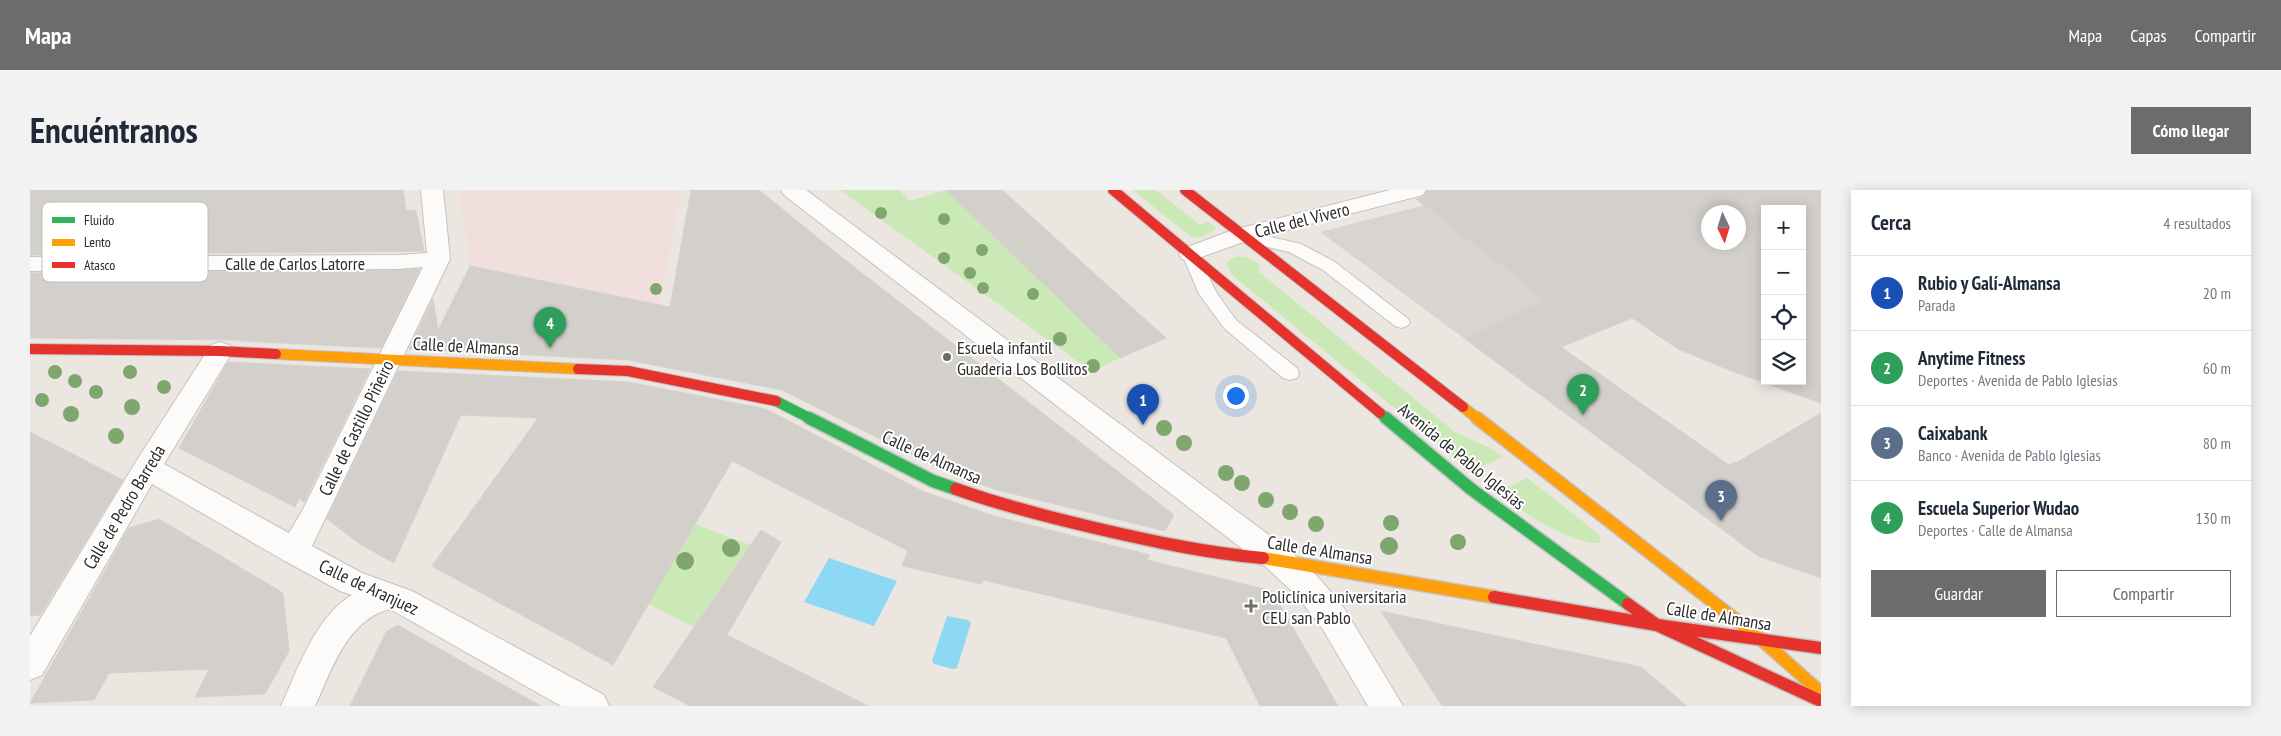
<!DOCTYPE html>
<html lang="es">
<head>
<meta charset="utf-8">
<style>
	body { margin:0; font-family:"PT Sans Narrow",sans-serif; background:#f2f2f3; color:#1f2937 }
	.controls { position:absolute; right:15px; top:15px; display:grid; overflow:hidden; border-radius:0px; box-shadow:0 2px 12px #0003 }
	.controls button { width:45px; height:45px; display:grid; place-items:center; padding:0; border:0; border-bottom:1px solid #e0e1e3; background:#fff; color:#1f2937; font:25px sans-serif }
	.compass { position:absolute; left:1671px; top:15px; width:45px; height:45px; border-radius:50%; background:#fff; box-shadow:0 2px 12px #0003; rotate:176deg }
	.you { position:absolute; left:1205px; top:205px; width:18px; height:18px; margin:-12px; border:4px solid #fff; border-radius:50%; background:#1a73e8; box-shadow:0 0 0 8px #1a73e833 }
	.badge { display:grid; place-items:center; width:32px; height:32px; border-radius:50%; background:#6e6c6a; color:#fff; font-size:16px; font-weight:700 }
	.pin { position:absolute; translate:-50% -41px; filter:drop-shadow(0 1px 2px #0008) }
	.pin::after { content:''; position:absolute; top:26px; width:18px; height:15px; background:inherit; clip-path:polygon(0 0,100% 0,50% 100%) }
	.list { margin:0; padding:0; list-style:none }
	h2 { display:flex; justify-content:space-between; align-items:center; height:65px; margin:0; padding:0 20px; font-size:21px }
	h2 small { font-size:16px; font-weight:400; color:#747a83 }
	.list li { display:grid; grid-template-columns:32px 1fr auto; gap:15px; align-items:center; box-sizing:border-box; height:75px; padding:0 20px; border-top:1px solid #e0e1e3 }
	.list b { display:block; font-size:19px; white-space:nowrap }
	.list p { margin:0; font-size:16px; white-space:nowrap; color:#747a83 }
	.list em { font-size:16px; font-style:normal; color:#747a83 }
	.actions { display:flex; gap:10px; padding:15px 20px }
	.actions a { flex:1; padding:11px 0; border:1px solid #6e6c6a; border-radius:0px; text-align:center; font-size:18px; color:#6e6c6a }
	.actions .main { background:#6e6c6a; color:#fff }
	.icon { flex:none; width:28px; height:28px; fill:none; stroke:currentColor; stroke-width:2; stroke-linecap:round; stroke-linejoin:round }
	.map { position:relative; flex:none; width:1791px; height:516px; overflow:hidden; border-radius:0px }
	header { display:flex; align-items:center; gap:30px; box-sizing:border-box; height:70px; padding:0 25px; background:#6e6c6a; color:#fff }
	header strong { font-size:24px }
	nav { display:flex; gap:28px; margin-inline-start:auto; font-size:18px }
	.intro { display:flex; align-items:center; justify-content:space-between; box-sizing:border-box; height:120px; padding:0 30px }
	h1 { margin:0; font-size:35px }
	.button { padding:12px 22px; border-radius:0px; background:#6e6c6a; color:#fff; font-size:18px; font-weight:700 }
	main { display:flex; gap:30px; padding:0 30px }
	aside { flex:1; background:#fff; border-radius:0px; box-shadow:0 2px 12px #0003 }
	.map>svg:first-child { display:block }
</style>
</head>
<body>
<header>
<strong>Mapa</strong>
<nav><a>Mapa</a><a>Capas</a><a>Compartir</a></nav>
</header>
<div class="intro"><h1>Encuéntranos</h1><a class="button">Cómo llegar</a></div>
<main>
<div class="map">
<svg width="1791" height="516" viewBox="0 0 1791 516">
	<rect width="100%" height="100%" fill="#ebe6e0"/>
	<path fill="#f1dfdd" d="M429,0H652L630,115L440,76Z"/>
	<path fill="#cbe9b6" d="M810,0H869L880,11L916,0L1090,168L1061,181Z
		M1103,0H1126L1170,35L1178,32L1187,38L1170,48L1161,47Z
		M1208,66L1216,67L1229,73V82L1425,242L1460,258L1473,267L1441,281L1202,85L1197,73L1202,68Z
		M1497,288L1569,344L1571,352C1553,359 1497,326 1482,313C1478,310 1476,305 1473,300Z
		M665,334L720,355L670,428L684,447L618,414Z"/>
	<path fill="#d9d4cf" d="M1395,15L1516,110L1435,149L1290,42Z"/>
	<path fill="#8dd9f3" d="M799,368L867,391L844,436L774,412Z
		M917,426L938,430L941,433L927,478L923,479L904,474L902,471Z"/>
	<path fill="#d3d0cc" stroke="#d5d2cc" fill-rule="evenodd" d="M0,0H373L376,20L386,21L394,61L0,65Z
		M661,0H729L814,69L1144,325L1135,341L967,300L914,281L752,200L598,170L379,159L403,109L408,140L440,76L640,117Z
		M916,0H972L1136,148L1090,168Z
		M1398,0H1791V213L1704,182L1648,159L1602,128L1531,157L1699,275L1704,272L1706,273L1791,223V388L1728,366L1435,149L1516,110L1386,9L1393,7ZM1735,19H1772V191H1735ZM1678,22H1708V52H1678Z
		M390,79L351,158L211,151V150L0,148V83Z
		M198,172L340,179L274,312L269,308L265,317L149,258Z
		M368,181L598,192L736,219L892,301L964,326L1120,365L1117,370L1242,401L1308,516H1230L1196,448L953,390L952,394L872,376L878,361L702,271L583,475L402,376L508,228L431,225L364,373L330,354L297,329Z
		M0,242L93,290L10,425L0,426Z
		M129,329L253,403L259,461L235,504L165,507L179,479L79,483L64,510L0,513L99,338Z
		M731,340L751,352L697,445L838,516H660L623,497Z
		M1351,421L1611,477L1657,516H1412Z
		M368,435L408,458L511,516H320L356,442Z"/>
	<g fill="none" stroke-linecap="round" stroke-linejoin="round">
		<g stroke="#c4c2c2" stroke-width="2">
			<path id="lane" d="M1211,40L1271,54L1305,72L1377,128L1380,132L1377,136L1371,138L1365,136L1293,80L1259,62L1205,49L1203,45L1205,41Z
				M1160,59L1166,60L1168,64L1186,102L1206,130L1267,178L1269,183L1267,188L1260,190L1253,188L1194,138L1169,104L1152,64L1154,60Z"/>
		</g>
		<g stroke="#c4c2c2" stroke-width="2">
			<path id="street" d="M391,0H413L420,69L282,356L332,383L382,401L574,505L579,516H531L360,419C317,430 302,479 285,516H251C268,479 285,427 322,405L310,401L253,370L122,294L12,485L0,490V446L107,270L181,155L190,152L199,155L203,161L134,274L259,343L271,323L393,77L369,79L0,81V67L369,65L397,63Z
				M751,0H776L1259,360L1289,388L1314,418L1373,516H1338L1292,438L1267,406L1237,378L754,5Z
				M1360,0H1396L1393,5L1219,50L1160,71L1152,69L1149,64L1152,59L1203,40Z"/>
		</g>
		<g stroke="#c4c2c2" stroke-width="12">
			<path id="fast-far1" d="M746,211L781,229
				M1350,223L1357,229"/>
		</g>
		<g stroke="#c4c2c2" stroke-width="15">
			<path id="fast" d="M779,228L903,291L926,299
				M1356,228L1441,299L1598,414"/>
		</g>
		<g stroke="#c4c2c2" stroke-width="12">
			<path id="slow-far1" d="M246,164L548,179
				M1433,217L1448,229"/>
		</g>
		<g stroke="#c4c2c2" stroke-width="15">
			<path id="slow" d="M1447,228L1733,451L1788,500
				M1233,368L1464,407"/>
		</g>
		<g stroke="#c4c2c2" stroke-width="12">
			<path id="jam-far1" d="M1083,0L1350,223
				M1155,0L1433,217
				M0,159L190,161L246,164
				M548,179L598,181L746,211"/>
		</g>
		<g stroke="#c4c2c2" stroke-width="15">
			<path id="jam" d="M926,299C971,315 1018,327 1065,338C1121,351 1176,363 1233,368
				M1464,407L1627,435L1791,458
				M1598,414L1627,435L1791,511"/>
		</g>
		<use href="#lane" fill="#fcfbfa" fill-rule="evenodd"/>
		<use href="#street" fill="#fcfbfa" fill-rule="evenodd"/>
		<use href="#fast-far1" stroke="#30b455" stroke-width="10"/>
		<use href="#fast" stroke="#30b455" stroke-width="12"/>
		<use href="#slow-far1" stroke="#ff9f0a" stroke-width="10"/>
		<use href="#slow" stroke="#ff9f0a" stroke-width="12"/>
		<use href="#jam-far1" stroke="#e5322d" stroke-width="10"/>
		<use href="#jam" stroke="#e5322d" stroke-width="12"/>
	</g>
	<g fill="#7fa66f">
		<circle cx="851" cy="23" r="6"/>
		<circle cx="914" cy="29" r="6"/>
		<circle cx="952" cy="60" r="6"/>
		<circle cx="914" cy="68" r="6"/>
		<circle cx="940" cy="83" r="6"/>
		<circle cx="953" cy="98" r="6"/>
		<circle cx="626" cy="99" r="6"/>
		<circle cx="1003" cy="104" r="6"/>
		<circle cx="1030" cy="149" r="7"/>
		<circle cx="1063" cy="176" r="7"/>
		<circle cx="25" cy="182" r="7"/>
		<circle cx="100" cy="182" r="7"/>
		<circle cx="45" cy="191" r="7"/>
		<circle cx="134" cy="197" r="7"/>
		<circle cx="66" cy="202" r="7"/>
		<circle cx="12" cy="210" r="7"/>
		<circle cx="102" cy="217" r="8"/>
		<circle cx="41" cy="224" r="8"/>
		<circle cx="1134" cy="238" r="8"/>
		<circle cx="86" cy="246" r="8"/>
		<circle cx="1154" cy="253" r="8"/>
		<circle cx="1196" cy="283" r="8"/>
		<circle cx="1212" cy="293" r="8"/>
		<circle cx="1236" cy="310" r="8"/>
		<circle cx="1260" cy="322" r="8"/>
		<circle cx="1361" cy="333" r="8"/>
		<circle cx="1286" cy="334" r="8"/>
		<circle cx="1428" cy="352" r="8"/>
		<circle cx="1359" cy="356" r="9"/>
		<circle cx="701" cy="358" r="9"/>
		<circle cx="655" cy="371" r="9"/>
	</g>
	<g fill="#6e6c6a" stroke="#fff" stroke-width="2">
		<circle cx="917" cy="167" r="5"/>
		<path d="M1218.5 408.5h5v5h5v5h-5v5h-5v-5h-5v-5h5z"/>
	</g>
	<g text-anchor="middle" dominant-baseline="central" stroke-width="4" stroke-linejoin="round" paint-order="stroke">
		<g font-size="18" fill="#2b2b2b" stroke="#fff">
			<text transform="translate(1272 30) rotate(-14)">Calle del Vivero</text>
			<text x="265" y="73">Calle de Carlos Latorre</text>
			<text transform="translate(436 156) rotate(3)">Calle de Almansa</text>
			<text transform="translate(326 238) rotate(-64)">Calle de Castillo Piñeiro</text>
			<text transform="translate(1432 266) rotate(39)">Avenida de Pablo Iglesias</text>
			<text transform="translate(902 267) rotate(24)">Calle de Almansa</text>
			<text transform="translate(94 317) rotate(-59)">Calle de Pedro Barreda</text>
			<text transform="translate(1290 360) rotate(9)">Calle de Almansa</text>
			<text transform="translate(339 397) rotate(25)">Calle de Aranjuez</text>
			<text transform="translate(1689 426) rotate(9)">Calle de Almansa</text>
		</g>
		<g font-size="18" fill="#2b2b2b" stroke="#fff" text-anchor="start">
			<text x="927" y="157">Escuela infantil<tspan x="927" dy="21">Guaderia Los Bollitos</tspan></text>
			<text x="1232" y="406">Policlínica universitaria<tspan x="1232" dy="21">CEU san Pablo</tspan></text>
		</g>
	</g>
	<rect x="12" y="12" width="166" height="80" rx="8" fill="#fff" stroke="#bfbfbf" stroke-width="1"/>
	<rect x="22" y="27" width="23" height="6" fill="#30b455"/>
	<rect x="22" y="49" width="23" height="7" fill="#ff9f0a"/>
	<rect x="22" y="72" width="23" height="6" fill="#e5322d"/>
	<g font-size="14" fill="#2b2b2b">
		<text x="54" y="35">Fluido</text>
		<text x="54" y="57">Lento</text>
		<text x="54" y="80">Atasco</text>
	</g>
</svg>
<div class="controls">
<button>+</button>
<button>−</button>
<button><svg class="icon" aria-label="locate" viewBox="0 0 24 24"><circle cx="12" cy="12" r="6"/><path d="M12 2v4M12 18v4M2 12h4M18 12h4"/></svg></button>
<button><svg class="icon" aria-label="layers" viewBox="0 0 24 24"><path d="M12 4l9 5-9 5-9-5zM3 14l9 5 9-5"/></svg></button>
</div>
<svg class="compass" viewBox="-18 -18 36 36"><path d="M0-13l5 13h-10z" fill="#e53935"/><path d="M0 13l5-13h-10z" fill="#747a83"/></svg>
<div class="you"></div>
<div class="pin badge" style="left:1113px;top:235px;background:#1a4fb4">1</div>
<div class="pin badge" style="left:1553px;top:225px;background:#2e9e5b">2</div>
<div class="pin badge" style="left:1691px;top:331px;background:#5c6f8a">3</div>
<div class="pin badge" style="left:520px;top:158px;background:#2e9e5b">4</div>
</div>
<aside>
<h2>Cerca<small>4 resultados</small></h2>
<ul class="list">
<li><span class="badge" style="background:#1a4fb4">1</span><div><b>Rubio y Galí-Almansa</b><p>Parada</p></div><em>20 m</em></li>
<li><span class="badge" style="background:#2e9e5b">2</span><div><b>Anytime Fitness</b><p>Deportes · Avenida de Pablo Iglesias</p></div><em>60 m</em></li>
<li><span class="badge" style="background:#5c6f8a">3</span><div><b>Caixabank</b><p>Banco · Avenida de Pablo Iglesias</p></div><em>80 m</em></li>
<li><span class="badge" style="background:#2e9e5b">4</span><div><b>Escuela Superior Wudao</b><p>Deportes · Calle de Almansa</p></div><em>130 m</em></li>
</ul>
<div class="actions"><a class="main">Guardar</a><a>Compartir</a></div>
</aside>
</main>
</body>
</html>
